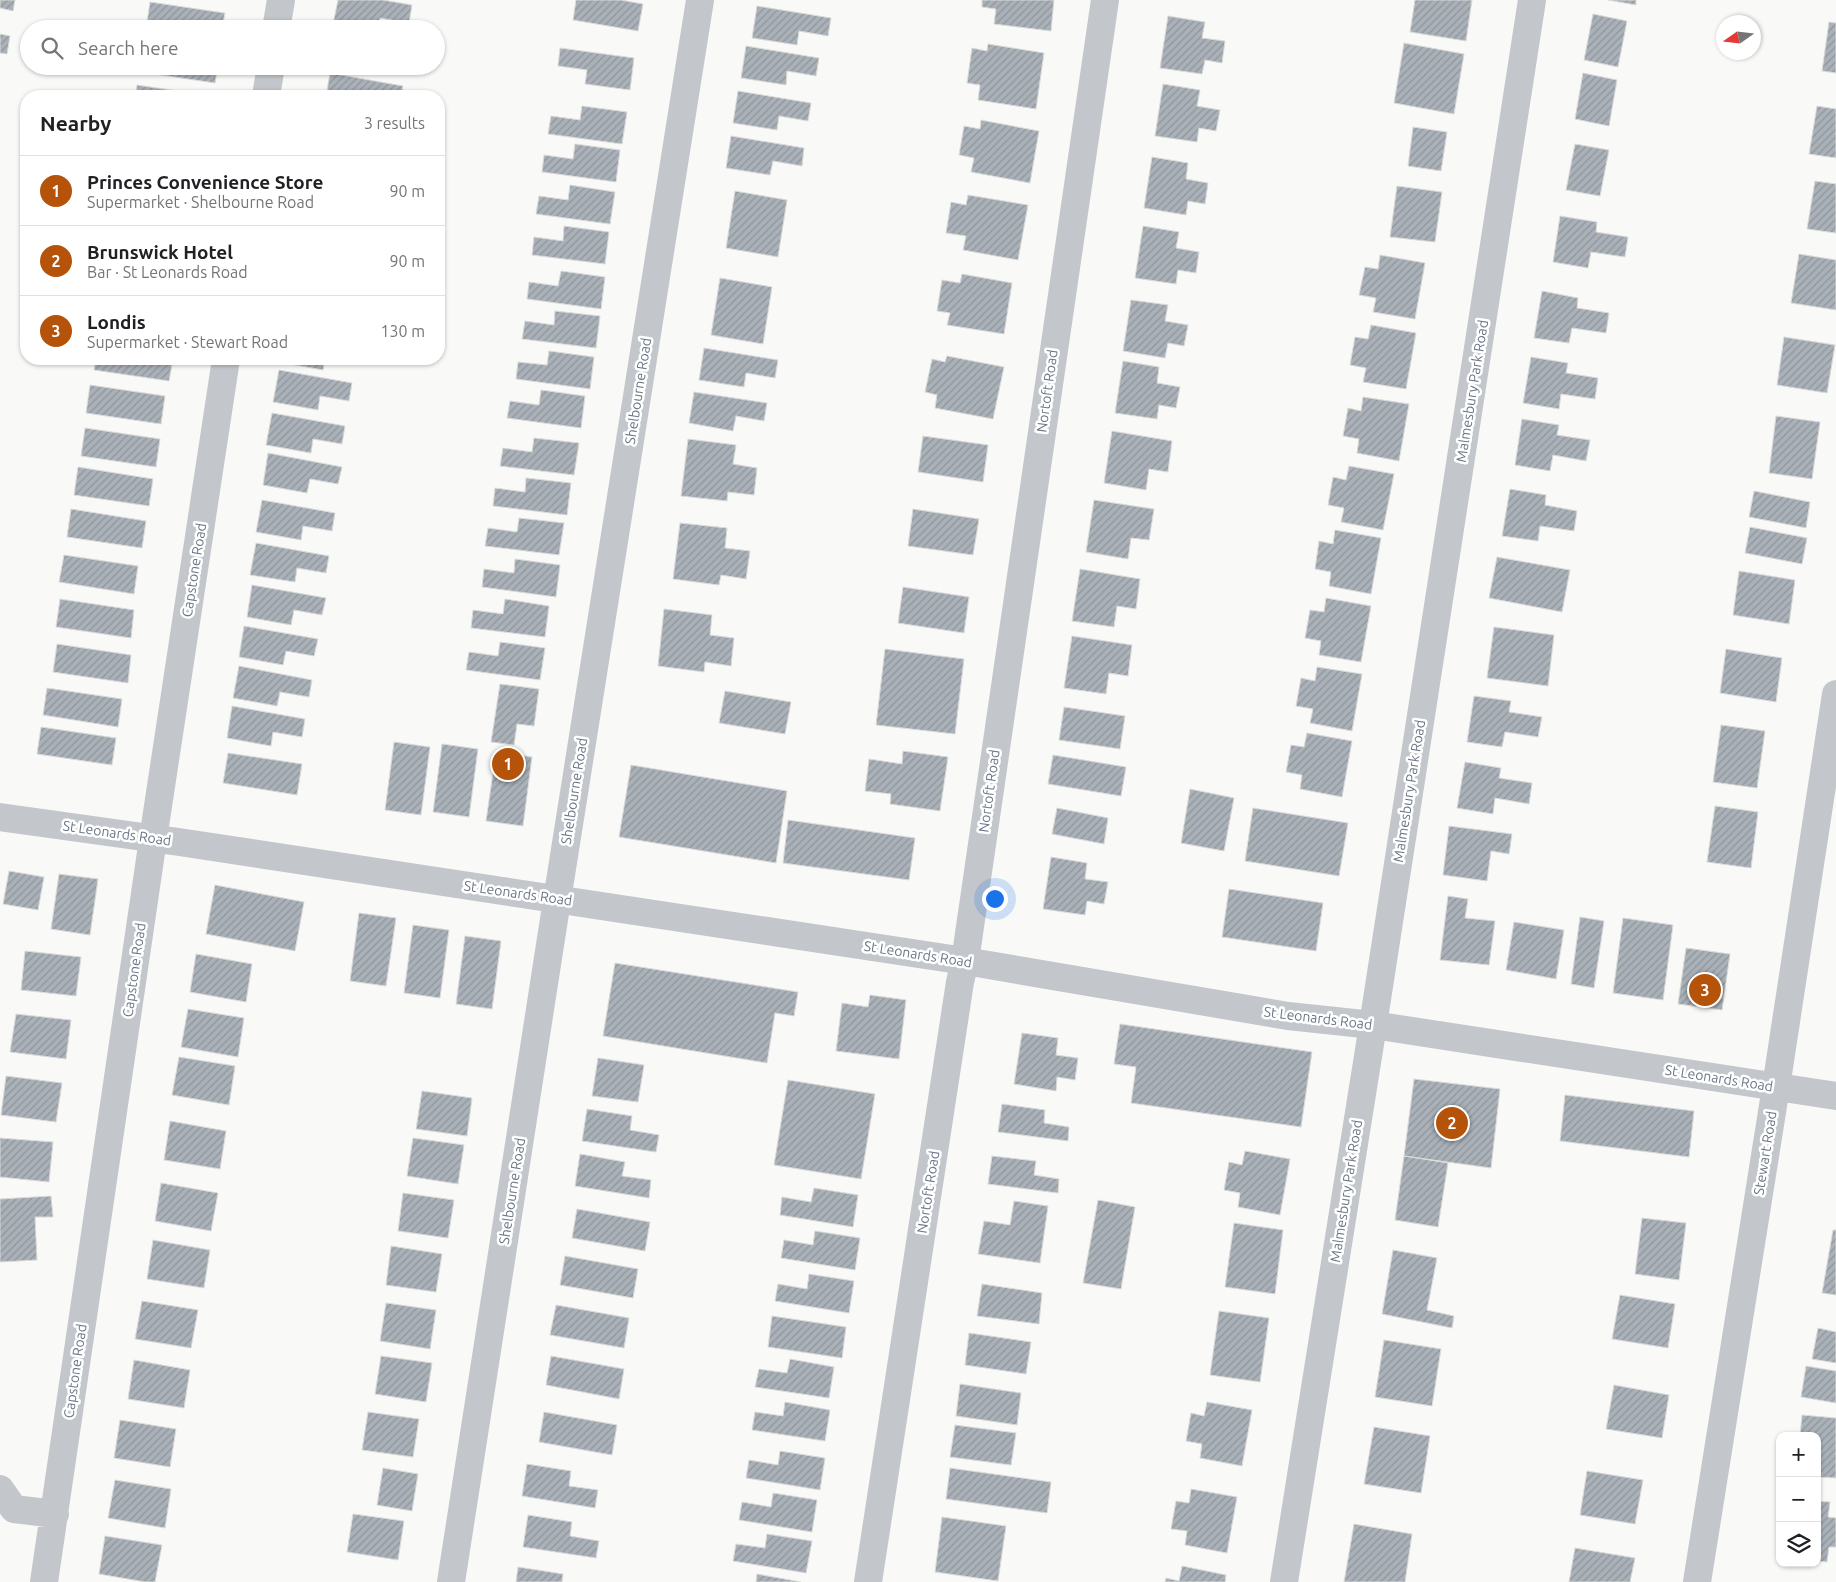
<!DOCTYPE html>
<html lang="en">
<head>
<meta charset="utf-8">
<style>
	body { margin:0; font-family:Ubuntu,sans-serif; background:#f2f2f2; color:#202124 }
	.controls { position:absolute; right:15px; bottom:15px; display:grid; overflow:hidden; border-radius:10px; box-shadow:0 1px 4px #0004 }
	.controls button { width:45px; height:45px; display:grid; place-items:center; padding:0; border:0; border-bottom:1px solid #e0e0e0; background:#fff; color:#202124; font:25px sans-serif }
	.compass { position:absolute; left:1716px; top:15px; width:45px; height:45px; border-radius:50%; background:#fff; box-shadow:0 1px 4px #0004; rotate:256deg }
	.you { position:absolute; left:994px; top:898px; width:18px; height:18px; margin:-12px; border:4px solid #fff; border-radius:50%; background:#1a73e8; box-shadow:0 0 0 8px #1a73e833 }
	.badge { display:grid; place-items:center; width:32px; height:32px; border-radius:50%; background:#b45309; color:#fff; font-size:16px; font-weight:700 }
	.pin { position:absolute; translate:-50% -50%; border:2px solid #fff; box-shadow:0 1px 5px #0006 }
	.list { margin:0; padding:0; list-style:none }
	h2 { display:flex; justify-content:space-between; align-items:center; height:65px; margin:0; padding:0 20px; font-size:21px }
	h2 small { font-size:16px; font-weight:400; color:#757577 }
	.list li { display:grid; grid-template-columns:32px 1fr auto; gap:15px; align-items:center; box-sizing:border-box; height:70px; padding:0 20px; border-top:1px solid #e0e0e0 }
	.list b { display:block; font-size:19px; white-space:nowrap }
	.list p { margin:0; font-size:16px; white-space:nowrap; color:#757577 }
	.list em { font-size:16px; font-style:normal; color:#757577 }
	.icon { flex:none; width:28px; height:28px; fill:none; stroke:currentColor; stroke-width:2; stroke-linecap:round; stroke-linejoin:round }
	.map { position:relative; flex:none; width:1836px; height:1582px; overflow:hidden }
	.search { position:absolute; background:#fff; box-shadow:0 1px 4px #0004; left:20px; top:20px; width:425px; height:55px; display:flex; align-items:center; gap:12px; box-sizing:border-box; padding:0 18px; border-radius:28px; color:#757577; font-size:19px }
	.panel { position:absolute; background:#fff; box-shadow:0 1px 4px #0004; left:20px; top:90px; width:425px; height:275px; border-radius:20px }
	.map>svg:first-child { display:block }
</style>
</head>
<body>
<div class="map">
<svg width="1836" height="1582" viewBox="0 0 1836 1582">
	<defs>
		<pattern id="building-hatch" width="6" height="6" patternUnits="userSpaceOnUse" patternTransform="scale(1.25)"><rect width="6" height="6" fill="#aab1b8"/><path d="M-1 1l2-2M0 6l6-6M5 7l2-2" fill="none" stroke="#8e959b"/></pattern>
	</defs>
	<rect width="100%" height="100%" fill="#f9f9f7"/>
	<path fill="url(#building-hatch)" stroke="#dbdbd9" d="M0,0H15L13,11L0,8Z
		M338,0H383L412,5L409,23L380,18L379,29H359L333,24Z
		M576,0H621L643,4L638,31L573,20Z
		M982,0H1054L1051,31L994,24L996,9L982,7Z
		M1415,0H1472L1466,41L1410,32Z
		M1608,0H1636V5Z
		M150,2L225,13L222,29H146Z
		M757,6L831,18L828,36L799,31L797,45L752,38Z
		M1593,14L1627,21L1618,67L1584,60Z
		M1168,16L1205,22L1202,38L1225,41L1222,63L1205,60L1202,74L1160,68Z
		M1829,22L1836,23V73L1822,71Z
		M0,34L10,36L7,54L0,53Z
		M1404,43L1464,54L1454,114L1394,103Z
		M988,44L1044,53L1036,109L978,100L980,85L967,83L972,48L987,51Z
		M746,46L819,58L816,76L787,71L786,85L741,78Z
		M560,48L634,58L630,90L585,84L587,70L558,66Z
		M141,66H218L215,83L141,72Z
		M336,66H374L373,73Z
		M330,73L403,86L401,96H326Z
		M1583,73L1617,80L1609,126L1575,119Z
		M1163,84L1200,90L1197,106L1220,110L1216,131L1199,128L1197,142L1155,136Z
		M137,85L212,96H136Z
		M738,91L811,103L808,121L779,116L777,130L733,123Z
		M582,106L627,112L622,144L548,134L551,116L580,120Z
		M1817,106L1836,109V158L1809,154Z
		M981,120L1039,131L1030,183L971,172L974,158L959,155L964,126L980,129Z
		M1413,127L1447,132L1441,171L1408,166Z
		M731,136L804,148L802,166L773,161L770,175L726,168Z
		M575,144L620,150L616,182L542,172L544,155L573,159Z
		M1575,144L1609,150L1600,196L1566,190Z
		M1152,157L1188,163L1186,179L1208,183L1205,204L1188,201L1186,215L1144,208Z
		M1815,181L1836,184V233L1807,229Z
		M570,185L615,192L610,224L536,214L539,196L568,200Z
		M1397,186L1442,192L1435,242L1390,237Z
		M735,191L787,200L778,257L726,248Z
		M968,195L1028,205L1018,260L963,250L966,236L946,233L951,202L966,205Z
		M1560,216L1597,222L1596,232L1628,237L1625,257L1591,252L1588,268L1553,262Z
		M564,226L609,232L605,264L532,255L534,237L563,241Z
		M1143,226L1179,232L1176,248L1199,252L1196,273L1178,270L1176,284L1135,278Z
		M1799,254L1836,260V310L1791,303Z
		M1380,255L1425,263L1415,319L1373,312L1376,298L1359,295L1365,267L1378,269Z
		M561,271L605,277L601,309L527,299L529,282L558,286Z
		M962,274L1012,283L1004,334L947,325L950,313L937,311L942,280L960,283Z
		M720,278L772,287L763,344L711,335Z
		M1542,291L1578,298L1577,308L1609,313L1606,333L1572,328L1569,343L1534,338Z
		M1131,300L1168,305L1165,321L1188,325L1184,346L1168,343L1165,358L1123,351Z
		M555,311L600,316L596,348L522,339L525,321L554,325Z
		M1371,325L1416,333L1406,389L1363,382L1366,368L1350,365L1355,337L1368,339Z
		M1784,337L1835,345L1827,393L1777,385Z
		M704,348L778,360L775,378L746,373L744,387L699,380Z
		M549,351L594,357L590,389L516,379L518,362L547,365Z
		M947,356L1004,367L993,419L935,408L937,395L925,392L932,359L945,362Z
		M1531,357L1568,363L1566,373L1598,378L1595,399L1561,394L1559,409L1523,403Z
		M96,359H173L169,381L94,370Z
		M279,359H325L323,370L279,362Z
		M1123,361L1159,367L1157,383L1180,387L1176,408L1159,405L1157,419L1115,413Z
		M279,370L352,383L349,401L320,396L318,410L273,402Z
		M90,385L165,396L161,424L86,413Z
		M541,390L585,396L581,428L507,418L510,401L539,405Z
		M694,392L767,403L764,421L736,416L733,431L689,423Z
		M1363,397L1409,404L1399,461L1357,453L1359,439L1343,436L1348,408L1361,411Z
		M272,413L345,426L342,444L313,439L311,453L266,445Z
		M1776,416L1820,422L1812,479L1769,473Z
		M1522,419L1559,425L1557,435L1590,440L1586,461L1553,455L1550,471L1515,465Z
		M85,428L160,439L156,467L81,456Z
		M1112,431L1172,441L1168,472L1149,469L1146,490L1104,483Z
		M923,436L988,445L983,482L918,472Z
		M534,438L579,443L574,475L500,466L503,448L532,452Z
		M688,439L736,445L733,464L757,468L754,495L728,492L727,501L681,496Z
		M268,453L342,467L338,484L310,479L307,493L263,485Z
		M1349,466L1394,474L1383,530L1341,522L1344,508L1328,505L1333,477L1346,480Z
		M78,467L153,479L149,506L74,495Z
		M526,478L571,483L567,515L493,506L495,488L525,492Z
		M1510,489L1546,495L1545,505L1577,511L1574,531L1540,526L1538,541L1502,536Z
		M1754,491L1810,502L1806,528L1749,517Z
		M262,500L335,513L332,531L303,526L301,540L256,532Z
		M1094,500L1154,509L1149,540L1131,538L1128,559L1086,552Z
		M71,509L146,521L142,548L67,537Z
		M913,509L979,519L973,555L908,546Z
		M519,518L564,523L559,555L485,546L488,528L517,532Z
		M680,523L727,528L725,548L750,551L746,579L721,575L719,585L673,579Z
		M1750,527L1807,538L1802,564L1745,553Z
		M1335,530L1381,538L1371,594L1329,586L1331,572L1315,569L1319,541L1333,544Z
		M256,543L329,556L326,573L297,568L295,582L250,575Z
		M64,555L138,566L134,594L59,582Z
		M1497,557L1570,570L1562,612L1489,598Z
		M515,559L560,565L556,597L482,587L484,569L514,573Z
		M1080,569L1140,579L1136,609L1117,606L1114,627L1072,621Z
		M1739,571L1795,580L1789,624L1733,615Z
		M252,585L326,598L322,615L294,610L291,625L247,617Z
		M903,587L969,597L964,633L898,623Z
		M1326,598L1371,606L1361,662L1319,655L1321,641L1305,638L1310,610L1324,612Z
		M60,599L134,610L131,638L56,627Z
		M505,599L549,606L545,637L471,628L473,610L503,614Z
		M664,609L712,615L710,635L734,638L731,666L705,662L704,672L658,666Z
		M244,626L318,639L314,656L286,651L283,665L239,657Z
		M1494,627L1554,635L1548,686L1487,678Z
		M1072,636L1132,645L1128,676L1109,673L1106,694L1064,688Z
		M500,642L545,648L540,680L466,670L469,652L498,656Z
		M57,644L131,655L128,683L53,672Z
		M885,649L964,659L955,734L876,725Z
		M1726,649L1782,658L1776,702L1720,693Z
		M239,666L312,680L309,697L280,692L277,706L233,698Z
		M1317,667L1362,674L1352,731L1310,723L1313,709L1296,706L1301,678L1315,681Z
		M500,684L539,689L534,726L517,724L514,745L491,742Z
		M47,688L122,699L118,727L43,715Z
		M725,691L791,702L785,734L719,723Z
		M1474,696L1511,701L1509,712L1542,717L1538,737L1505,732L1502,747L1467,742Z
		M232,706L305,719L302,737L273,732L271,746L227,738Z
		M1064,707L1125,716L1120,749L1059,740Z
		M1721,725L1765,731L1757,788L1713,782Z
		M41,727L116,738L112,765L37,754Z
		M1307,733L1352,741L1342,797L1300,789L1302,775L1286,772L1291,745L1304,747Z
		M394,742L430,747L421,815L385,810Z
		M442,744L478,749L469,817L433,812Z
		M903,751L948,757L940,811L890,804L891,794L865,791L869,759L902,764Z
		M496,752L532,757L523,826L486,821Z
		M228,753L302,764L297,795L223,783Z
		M1053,755L1126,767L1121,796L1048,784Z
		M1465,762L1501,768L1499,778L1532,783L1529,804L1495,798L1493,814L1457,808Z
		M631,765L787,791L776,863L619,837Z
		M1190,789L1234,798L1224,851L1181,843Z
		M1715,806L1758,812L1751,868L1707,862Z
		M1057,808L1108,818L1104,844L1052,834Z
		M1253,808L1348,823L1339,876L1245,861Z
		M788,820L915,838L909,880L783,863Z
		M1449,826L1512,834L1509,854L1491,851L1487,881L1443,875Z
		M1051,857L1087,863L1085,879L1108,882L1104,904L1087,901L1085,915L1043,909Z
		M9,871L44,877L38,910L3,904Z
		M59,874L98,879L90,935L51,929Z
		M215,885L304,902L295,951L206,934Z
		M1229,889L1323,903L1316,951L1222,937Z
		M1448,896L1468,899L1465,918L1495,921L1489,965L1440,960Z
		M359,913L396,918L386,986L350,981Z
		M1580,917L1604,921L1594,988L1571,984Z
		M1623,918L1673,925L1663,1000L1613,993Z
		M1514,922L1564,930L1556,979L1506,970Z
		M413,925L449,930L440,998L404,993Z
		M465,936L501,941L492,1009L456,1004Z
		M1686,948L1730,954L1722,1010L1678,1004Z
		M25,951L81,957L76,996L21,990Z
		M196,954L252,964L246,1002L190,992Z
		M615,963L798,992L794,1016L775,1013L767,1063L603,1036Z
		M870,995L906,1000L899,1059L836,1051L842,1003L868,1007Z
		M188,1009L244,1018L238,1057L181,1047Z
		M16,1014L71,1020L66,1059L10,1052Z
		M1120,1024L1312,1052L1301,1127L1131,1103L1136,1067L1114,1064Z
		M1022,1033L1058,1038L1056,1055L1078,1058L1075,1080L1057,1077L1056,1091L1014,1084Z
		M179,1057L235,1066L229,1105L172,1095Z
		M598,1058L644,1065L638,1102L592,1096Z
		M6,1076L62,1083L56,1122L1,1115Z
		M1414,1079L1500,1089L1491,1168L1404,1156Z
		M788,1080L875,1094L861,1179L774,1165Z
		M422,1091L472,1098L467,1136L416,1129Z
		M1565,1095L1694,1111L1689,1157L1560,1141Z
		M1002,1104L1045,1110L1044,1123L1069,1127L1068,1141L998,1132Z
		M587,1109L632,1116L630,1130L659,1135L656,1152L582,1141Z
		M170,1121L226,1131L220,1169L164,1160Z
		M0,1138L53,1142L49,1182L0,1177Z
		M413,1138L464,1145L458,1184L407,1176Z
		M1245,1151L1290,1159L1280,1215L1238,1207L1240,1193L1224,1190L1229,1162L1242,1165Z
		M580,1154L625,1162L622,1176L651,1180L649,1198L575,1186Z
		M992,1156L1036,1161L1034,1175L1059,1179L1058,1193L988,1184Z
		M1404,1156L1448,1163L1438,1227L1395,1220Z
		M161,1183L218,1193L211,1231L155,1221Z
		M814,1188L858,1195L853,1227L780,1215L782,1197L811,1202Z
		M403,1193L454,1200L448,1238L398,1231Z
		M51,1196L53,1217H35L37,1260L0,1262V1199Z
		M1098,1200L1135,1207L1121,1289L1083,1283Z
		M1014,1201L1048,1206L1040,1263L978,1254L984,1221L1010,1225Z
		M577,1209L650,1222L645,1251L572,1238Z
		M1642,1218L1686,1223L1679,1280L1635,1274Z
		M1234,1223L1283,1230L1275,1294L1225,1287Z
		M1833,1230H1836V1295L1822,1293Z
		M815,1231L860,1238L855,1270L781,1258L784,1240L813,1245Z
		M153,1240L210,1250L204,1288L147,1279Z
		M391,1246L442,1254L436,1292L386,1285Z
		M1393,1250L1437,1258L1427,1310L1454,1316L1452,1328L1382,1314Z
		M565,1256L638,1269L633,1298L560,1285Z
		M809,1274L854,1281L849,1313L775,1301L778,1284L807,1289Z
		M982,1284L1042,1293L1039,1324L977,1316Z
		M1620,1295L1675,1304L1668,1348L1612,1339Z
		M142,1301L198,1310L191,1348L135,1339Z
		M386,1303L436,1310L430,1349L380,1341Z
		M556,1305L629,1318L624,1348L550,1335Z
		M1219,1311L1269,1318L1260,1382L1210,1375Z
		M772,1316L846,1327L842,1358L768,1347Z
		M1818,1328L1836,1332V1363L1812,1359Z
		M969,1333L1031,1342L1026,1374L965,1365Z
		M1384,1340L1441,1349L1432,1406L1375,1397Z
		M381,1356L432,1363L426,1402L375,1394Z
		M551,1356L624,1369L619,1399L546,1385Z
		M790,1359L834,1367L829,1398L755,1387L759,1369L787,1373Z
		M134,1360L190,1370L184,1408L128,1399Z
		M1806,1366L1836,1371V1403L1801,1397Z
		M960,1384L1021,1393L1017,1425L956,1416Z
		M1614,1385L1669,1395L1662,1438L1606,1429Z
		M785,1402L830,1410L825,1441L752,1430L755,1412L783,1416Z
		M1207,1402L1252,1410L1242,1466L1200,1458L1202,1444L1186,1441L1191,1413L1204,1416Z
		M368,1412L419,1419L413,1457L362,1450Z
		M544,1412L617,1425L612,1455L539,1442Z
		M1802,1415L1836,1418V1478L1817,1477V1436H1800Z
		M120,1420L176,1429L170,1467L114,1458Z
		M955,1425L1016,1433L1011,1465L950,1457Z
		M1374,1427L1430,1436L1421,1493L1364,1484Z
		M780,1451L825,1458L820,1490L746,1478L749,1460L778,1465Z
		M527,1464L571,1471L569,1486L598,1490L595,1508L522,1496Z
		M383,1468L418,1474L412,1511L377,1505Z
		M950,1468L1051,1482L1047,1513L946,1499Z
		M1587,1471L1643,1480L1635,1524L1580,1515Z
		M115,1480L171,1489L165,1528L108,1518Z
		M1191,1489L1237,1497L1227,1553L1185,1545L1187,1531L1171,1529L1176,1501L1189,1503Z
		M773,1493L817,1500L812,1532L739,1520L742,1502L771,1507Z
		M1817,1501L1830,1502L1828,1517L1836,1518V1547H1829L1827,1562L1817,1561Z
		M353,1514L404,1521L398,1560L347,1552Z
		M528,1515L572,1522L570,1536L599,1541L596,1558L523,1547Z
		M942,1517L1006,1526L998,1581L935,1572Z
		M1354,1524L1412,1534L1405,1582H1344Z
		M767,1534L812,1541L806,1573L733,1561L736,1544L765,1548Z
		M105,1536L162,1545L155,1582H145L99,1574Z
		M1575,1548L1635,1558L1630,1582H1569Z
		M1182,1566L1226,1575L1225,1582H1165L1166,1578L1179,1581Z
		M518,1567L563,1574L562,1582H516Z
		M757,1574L801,1582H756Z"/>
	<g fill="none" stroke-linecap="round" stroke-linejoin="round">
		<path stroke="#c3c6ca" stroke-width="28" d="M276,29L281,0
			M266,96L271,66
			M0,817L179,842L965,961L1288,1016L1373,1025L1836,1096
			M0,1489L14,1509L55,1514
			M44,1582L153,839L226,359
			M451,1582L557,900L700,0
			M868,1582L960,982L965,961L1105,0
			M1284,1582L1373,1025L1532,0
			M1697,1582L1776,1087L1836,694"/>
	</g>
	<g text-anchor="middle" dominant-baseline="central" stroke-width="5" stroke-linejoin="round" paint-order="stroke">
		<g font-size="14" fill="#6a7787" stroke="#fff">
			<text transform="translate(638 391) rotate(-81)">Shelbourne Road</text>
			<text transform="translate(1047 391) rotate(-82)">Nortoft Road</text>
			<text transform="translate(1472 391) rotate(-81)">Malmesbury Park Road</text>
			<text transform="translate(194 570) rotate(-81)">Capstone Road</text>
			<text transform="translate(574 791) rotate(-81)">Shelbourne Road</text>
			<text transform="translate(989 791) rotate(-82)">Nortoft Road</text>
			<text transform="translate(1409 791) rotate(-81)">Malmesbury Park Road</text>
			<text transform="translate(117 833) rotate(8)">St Leonards Road</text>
			<text transform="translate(518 893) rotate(8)">St Leonards Road</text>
			<text transform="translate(918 954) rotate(9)">St Leonards Road</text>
			<text transform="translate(134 970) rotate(-82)">Capstone Road</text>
			<text transform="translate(1318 1018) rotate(7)">St Leonards Road</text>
			<text transform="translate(1719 1078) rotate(9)">St Leonards Road</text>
			<text transform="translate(1765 1153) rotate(-81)">Stewart Road</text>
			<text transform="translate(512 1191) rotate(-81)">Shelbourne Road</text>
			<text transform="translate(1346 1191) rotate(-81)">Malmesbury Park Road</text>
			<text transform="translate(928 1192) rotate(-81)">Nortoft Road</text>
			<text transform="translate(75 1371) rotate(-82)">Capstone Road</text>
		</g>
	</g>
</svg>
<div class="controls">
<button>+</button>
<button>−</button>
<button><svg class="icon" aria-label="layers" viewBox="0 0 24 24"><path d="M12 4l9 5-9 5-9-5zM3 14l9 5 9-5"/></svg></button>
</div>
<svg class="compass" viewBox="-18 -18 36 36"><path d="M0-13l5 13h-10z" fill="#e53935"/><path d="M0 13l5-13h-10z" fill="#757577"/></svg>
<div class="you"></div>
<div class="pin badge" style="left:508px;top:764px">1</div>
<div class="pin badge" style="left:1452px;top:1123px">2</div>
<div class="pin badge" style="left:1705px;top:990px">3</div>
<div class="search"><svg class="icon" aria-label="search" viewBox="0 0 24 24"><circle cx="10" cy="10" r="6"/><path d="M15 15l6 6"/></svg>Search here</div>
<section class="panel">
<h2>Nearby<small>3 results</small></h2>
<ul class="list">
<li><span class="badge">1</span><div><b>Princes Convenience Store</b><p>Supermarket · Shelbourne Road</p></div><em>90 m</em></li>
<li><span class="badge">2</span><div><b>Brunswick Hotel</b><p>Bar · St Leonards Road</p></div><em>90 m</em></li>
<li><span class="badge">3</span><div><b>Londis</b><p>Supermarket · Stewart Road</p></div><em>130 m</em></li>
</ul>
</section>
</div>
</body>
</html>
